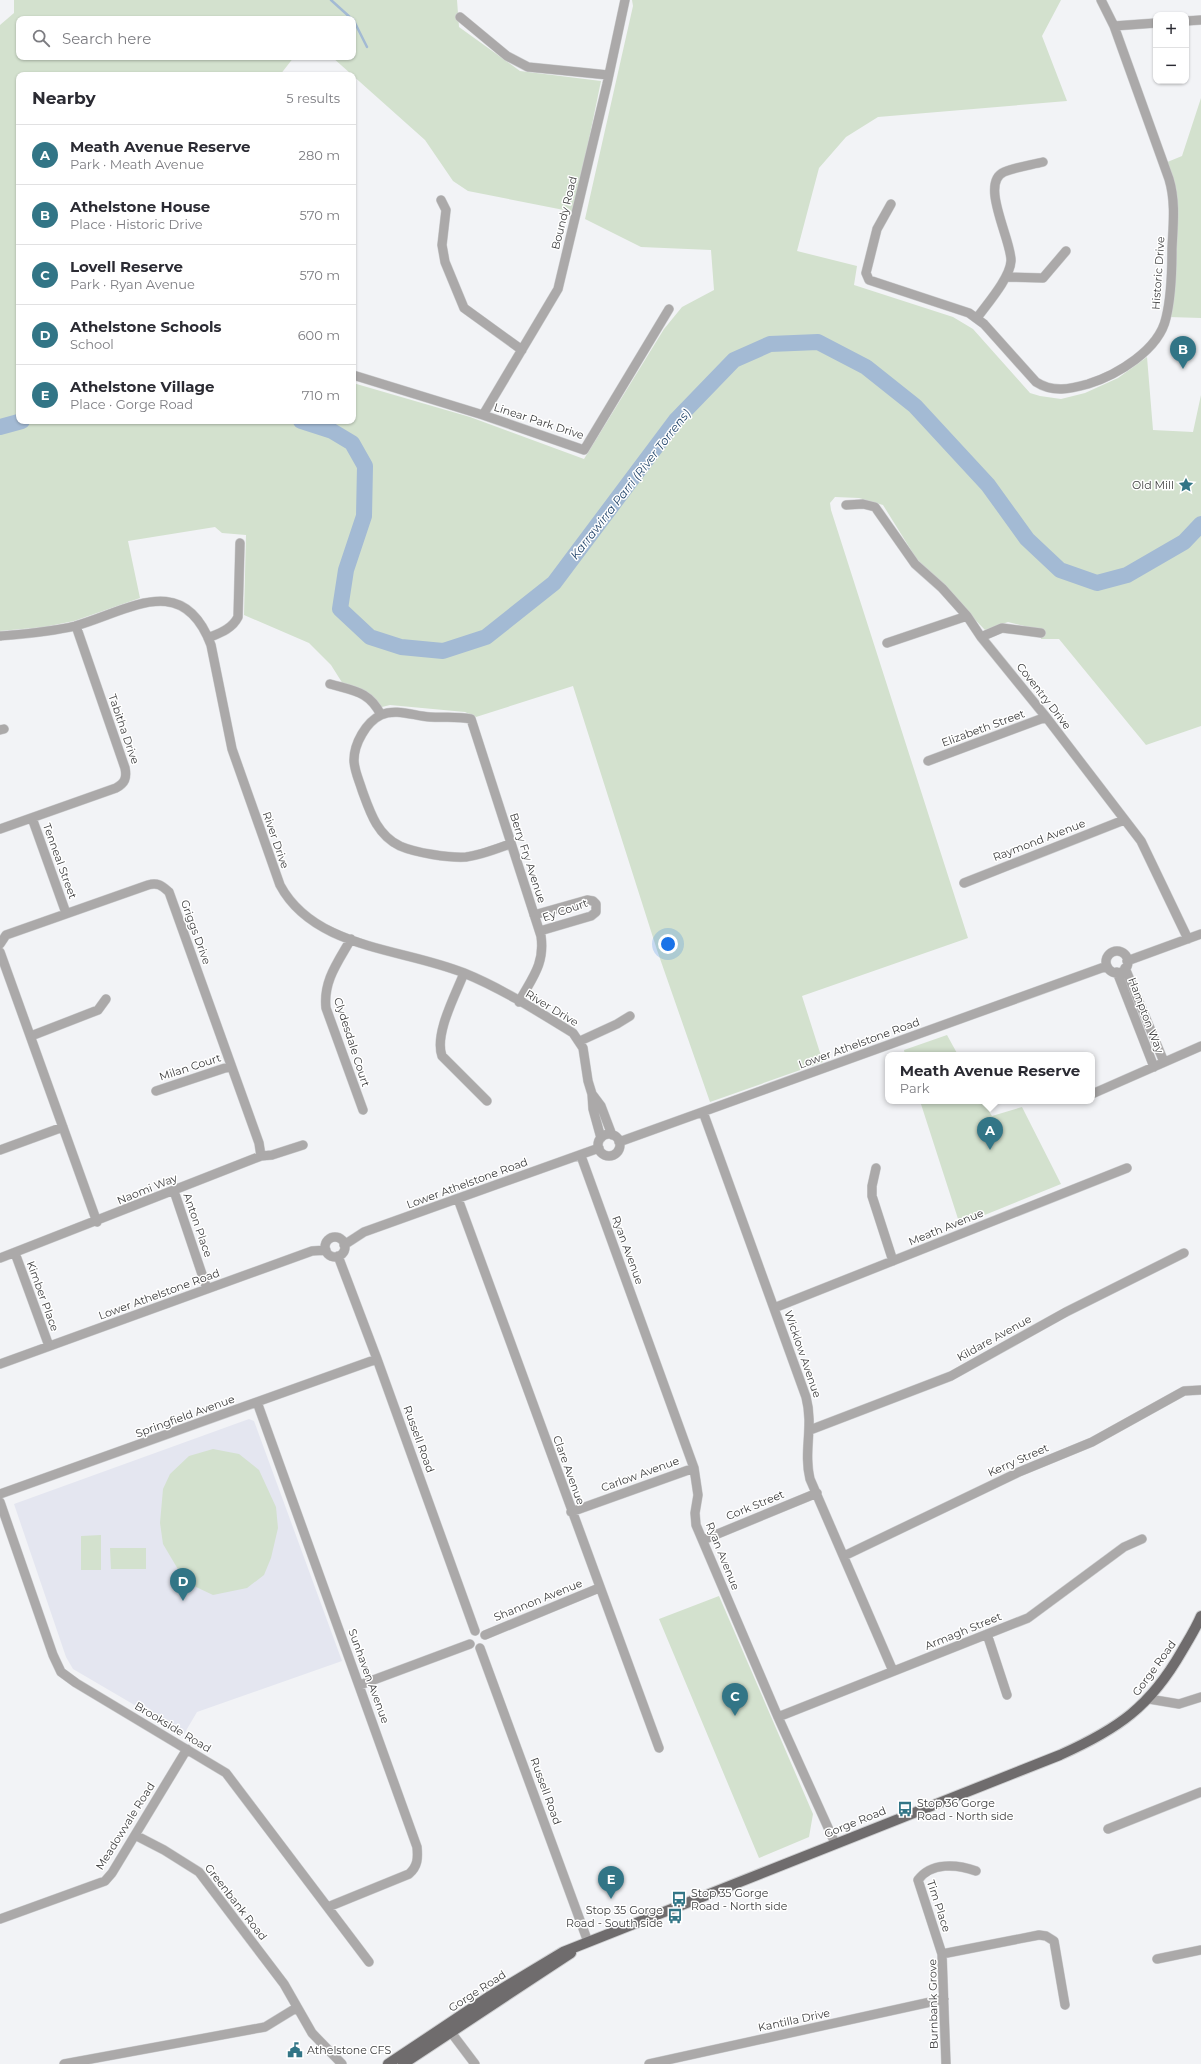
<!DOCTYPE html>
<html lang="en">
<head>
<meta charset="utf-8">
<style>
	body { margin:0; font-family:Montserrat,sans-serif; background:#f7f7f7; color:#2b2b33 }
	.controls { position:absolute; right:12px; top:12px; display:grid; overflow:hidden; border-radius:8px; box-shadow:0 1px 3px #0004 }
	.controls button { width:36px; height:36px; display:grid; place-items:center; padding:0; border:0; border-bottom:1px solid #e1e1e2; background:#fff; color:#2b2b33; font:20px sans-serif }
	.you { position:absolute; left:668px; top:944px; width:14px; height:14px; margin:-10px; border:3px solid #fff; border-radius:50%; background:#1a73e8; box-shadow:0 0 0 6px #1a73e833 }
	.badge { display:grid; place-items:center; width:26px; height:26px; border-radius:50%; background:#327586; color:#fff; font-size:13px; font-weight:700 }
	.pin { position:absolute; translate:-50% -33px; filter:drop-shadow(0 1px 2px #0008) }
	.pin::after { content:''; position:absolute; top:21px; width:14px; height:12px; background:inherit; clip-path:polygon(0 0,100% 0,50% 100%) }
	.popup { position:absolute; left:885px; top:1052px; width:210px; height:52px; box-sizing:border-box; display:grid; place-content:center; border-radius:8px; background:#fff; filter:drop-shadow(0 1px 3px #0005); font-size:13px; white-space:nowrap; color:#7c7c81 }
	.popup b { font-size:15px; color:#2b2b33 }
	.popup::after { content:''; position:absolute; left:50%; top:100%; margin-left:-8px; border:8px solid transparent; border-top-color:#fff }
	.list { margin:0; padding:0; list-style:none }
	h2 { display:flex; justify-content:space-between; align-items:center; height:52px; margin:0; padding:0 16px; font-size:17px }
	h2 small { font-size:13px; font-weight:400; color:#7c7c81 }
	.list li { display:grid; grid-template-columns:26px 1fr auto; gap:12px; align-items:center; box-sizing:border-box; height:60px; padding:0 16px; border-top:1px solid #e1e1e2 }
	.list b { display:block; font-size:15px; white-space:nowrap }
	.list p { margin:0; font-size:13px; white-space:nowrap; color:#7c7c81 }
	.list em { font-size:13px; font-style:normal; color:#7c7c81 }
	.icon { flex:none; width:22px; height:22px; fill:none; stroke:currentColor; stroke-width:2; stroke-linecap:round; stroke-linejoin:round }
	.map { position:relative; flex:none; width:1201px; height:2064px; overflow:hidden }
	.search { position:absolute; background:#fff; box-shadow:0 1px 3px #0004; left:16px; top:16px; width:340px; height:44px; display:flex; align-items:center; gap:10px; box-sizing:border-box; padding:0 14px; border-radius:8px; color:#7c7c81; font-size:15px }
	.panel { position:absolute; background:#fff; box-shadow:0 1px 3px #0004; left:16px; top:72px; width:340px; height:352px; border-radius:8px }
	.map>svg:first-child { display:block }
</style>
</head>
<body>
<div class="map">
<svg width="1201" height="2064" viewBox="0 0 1201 2064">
	<rect width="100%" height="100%" fill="#f2f3f6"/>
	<path fill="#e4e6f0" d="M249,1419L254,1421L342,1661L197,1712L184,1734L73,1669L66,1657L14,1504Z"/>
	<path fill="#d3e1ce" d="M14,0H457L459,27L520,71L601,81L574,212L468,191L453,181L425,140L332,57H353V19H19V57H294L280,75H19V421H353V383L470,417L584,459L664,329L682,307L714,290L711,250L641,247L585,219L633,6L632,0H1061L1042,36L1067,101L878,117L846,137L819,168L797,251L857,266L854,285L953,317L973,329L1030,393L1040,396L1061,399L1085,393L1118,378L1147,357L1153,430L1193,432L1201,395V726L1146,745L1059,639H1041V630L1008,622L985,630L916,558L883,505L859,498L835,497L830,503L831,510L968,938L802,996L823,1062L710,1102L657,950L573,686L476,717L465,712L390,705L382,707C371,693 361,687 343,684L331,665L309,643L244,615L246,535L222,533L215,527L128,541L140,598L74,621L44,627L0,631V25L14,13Z
		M1201,98V318L1169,317L1175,245L1165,163L1182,156Z
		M947,1035L958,1055H905L904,1050Z
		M920,1101H983L992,1116L1022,1107L1061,1184L960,1225Z
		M213,1449L239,1454L259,1470L276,1507L278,1528L271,1558L264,1575L247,1588L213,1595L196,1587L179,1571L163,1544L160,1523L163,1489L170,1474L189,1456Z
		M101,1535V1570H81V1536Z
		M110,1548H146V1569H111Z
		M719,1596L813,1814L809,1837L759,1858L659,1619Z"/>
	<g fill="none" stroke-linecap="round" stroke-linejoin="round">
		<path stroke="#a3bad4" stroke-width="2.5" d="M331,0L352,19
			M353,19L367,47"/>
		<path stroke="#a3bad4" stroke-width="16" d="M301,421L332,431L352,443L365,466L364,516L346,570L340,609L370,637L401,647L443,651L486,637L554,583L676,420L734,360L770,344L818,342L866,367L915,406L988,485L1027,539L1060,570L1097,583L1127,575L1184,542L1201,524
			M0,427L22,421"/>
		<g stroke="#cecfd1" stroke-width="10">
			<path id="minor" d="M460,17L507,56L528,67L608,75
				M1186,21L1201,20
				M1114,26L1156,23
				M441,200L446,210L442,245L445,262L464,308L522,350
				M891,204L877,229L866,273L869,280L969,313L984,324L1036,382C1053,393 1070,389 1088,384C1117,375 1159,350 1166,318C1171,298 1172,270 1172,249C1173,226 1176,202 1169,179L1114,26L1101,0
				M1006,277L1043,278L1066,251
				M977,318C987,304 1010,278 1011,261C1012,241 979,183 1004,172C1016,167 1031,165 1043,162
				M353,375L483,415L584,450L669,309
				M483,415L558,289L607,84L625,0
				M846,505L863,504L875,507L915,564L942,588L967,616L981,637L1046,717L1141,841L1188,939
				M0,636C25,634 51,632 75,626C128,611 183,570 211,645L232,749L280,885C314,949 403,948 464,973C501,988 539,1012 573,1033L583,1048L588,1081L592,1094L593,1109L601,1138
				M981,637L1002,628L1041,633
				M208,638C220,633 232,629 238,617L240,543
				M887,643L967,616
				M330,684C354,691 369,691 381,715C396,708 414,716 430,717C444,718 457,716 471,719L541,936C545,964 532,978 519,1002
				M381,715C366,722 354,744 354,760C354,770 359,780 362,790C370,812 377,835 400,846C416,853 449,858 466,857C481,855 496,849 510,844
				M0,730L4,729
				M928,761L1046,717
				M32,818L66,913
				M0,829L116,788C125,783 127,778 125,768L76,626
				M964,883L1124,820
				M534,915L587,900L593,901L596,904V912L591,916L540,931
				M351,939C338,962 323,981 326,1008L363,1110
				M0,944L6,935L148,885C158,882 162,886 169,892L259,1143L261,1156
				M1106 962a11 11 0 1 1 22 0a11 11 0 1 1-22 0Z
				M0,952L97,1222
				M1127,961L1201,934
				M1125,968L1164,1062
				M1117,972L1154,1067
				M464,973C456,994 434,1034 442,1056L487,1101
				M31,1036L98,1010L106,999
				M580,1041L617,1024L630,1016
				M156,1091L231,1066
				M592,1094L601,1106L612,1135
				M1092,1094L1201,1046
				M703,1112L806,1397C814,1427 803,1451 810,1479L893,1671
				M598 1145a11 11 0 1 1 22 0a11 11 0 1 1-22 0Z
				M619,1142L1107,966
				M0,1150L63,1127
				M581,1156L694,1468L698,1495L695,1513L696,1525L778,1717L835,1843
				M876,1168L872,1186V1196L893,1261
				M174,1191L207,1289
				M458,1199L659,1748
				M325 1247a10 10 0 1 1 20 0a10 10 0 1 1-20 0Z
				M344,1245L364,1232L599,1148
				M15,1253L49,1346
				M338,1256L377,1359L475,1631
				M0,1258L261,1156L272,1155L303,1145
				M774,1308L1127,1168
				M0,1364L312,1251L326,1250
				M257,1402L417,1847C418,1858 418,1866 409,1874L328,1907
				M810,1430L951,1376L1066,1312L1184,1253
				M0,1494L377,1359
				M0,1502L53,1655L61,1672L76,1683L226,1773L369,1962
				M571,1512L694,1468
				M703,1540L817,1493
				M844,1556L1019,1472L1092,1442L1184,1391L1201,1390
				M987,1634L1007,1695
				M485,1635L599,1588
				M480,1648L588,1942
				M360,1685L470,1644
				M1149,1699L1179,1704L1201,1697
				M778,1717L1028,1618L1124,1547L1142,1539
				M1108,1829L1201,1792
				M135,1835L164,1850L199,1872L284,1984L312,2033L342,2064
				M0,1919L105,1881L112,1873L187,1749
				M942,1954L918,1880C931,1862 957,1864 976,1871
				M1157,1959L1201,1950
				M447,2027L475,2064
				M64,2064L265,2027L296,2008
				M649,2064L944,1999
				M946,2064L942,1954L1039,1935L1046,1936L1054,1941L1065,2005"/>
		</g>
		<g stroke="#cecfd1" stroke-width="12">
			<path id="major" d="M388,2064L490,1996L563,1952L1060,1755C1118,1729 1150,1707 1182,1651C1189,1639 1196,1628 1201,1616
				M403,2064L571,1953"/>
		</g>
		<use href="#minor" stroke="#aba9a9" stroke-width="9"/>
		<use href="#major" stroke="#6f6c6d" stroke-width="10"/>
	</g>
	<defs>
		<g id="sight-bare" transform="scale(1.2)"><path d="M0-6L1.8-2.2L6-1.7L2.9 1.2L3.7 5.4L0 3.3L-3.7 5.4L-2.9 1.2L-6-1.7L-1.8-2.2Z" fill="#327586" stroke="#fff" stroke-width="2.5" paint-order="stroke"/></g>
		<g id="bus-bare" transform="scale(1.2)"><path d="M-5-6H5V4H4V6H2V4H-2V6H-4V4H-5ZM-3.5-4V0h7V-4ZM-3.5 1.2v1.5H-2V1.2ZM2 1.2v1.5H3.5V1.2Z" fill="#327586" stroke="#fff" stroke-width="2.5" paint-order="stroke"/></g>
		<g id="civic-bare" transform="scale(1.2)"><path d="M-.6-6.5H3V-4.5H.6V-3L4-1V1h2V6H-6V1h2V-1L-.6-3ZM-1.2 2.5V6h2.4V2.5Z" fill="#327586" stroke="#fff" stroke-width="2.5" paint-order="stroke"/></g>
	</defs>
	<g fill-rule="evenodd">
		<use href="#sight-bare" x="1186" y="485"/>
		<use href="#bus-bare" x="905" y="1809"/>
		<use href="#bus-bare" x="679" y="1899"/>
		<use href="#bus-bare" x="675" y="1916"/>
		<use href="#civic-bare" x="295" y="2050"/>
	</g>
	<g text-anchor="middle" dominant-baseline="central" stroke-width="3" stroke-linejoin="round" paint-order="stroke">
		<g font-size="11" fill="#3d3d3e" stroke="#fff">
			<text transform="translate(564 213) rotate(-76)">Boundy Road</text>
			<text transform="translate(1158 273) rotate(-86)">Historic Drive</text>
			<text transform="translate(539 421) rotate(18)">Linear Park Drive</text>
			<text transform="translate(1044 696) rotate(52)">Coventry Drive</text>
			<text transform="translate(983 728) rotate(-20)">Elizabeth Street</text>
			<text transform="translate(124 729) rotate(71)">Tabitha Drive</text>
			<text transform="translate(276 840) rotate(71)">River Drive</text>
			<text transform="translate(1039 840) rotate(-21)">Raymond Avenue</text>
			<text transform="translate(528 858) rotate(72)">Berry Fry Avenue</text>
			<text transform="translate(60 861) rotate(70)">Tenneal Street</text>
			<text transform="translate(565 910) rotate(-19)">Ey Court</text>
			<text transform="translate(196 932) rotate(70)">Griggs Drive</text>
			<text transform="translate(552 1008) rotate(31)">River Drive</text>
			<text transform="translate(1146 1015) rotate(69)">Hampton Way</text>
			<text transform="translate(352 1042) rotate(72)">Clydesdale Court</text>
			<text transform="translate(859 1043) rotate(-20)">Lower Athelstone Road</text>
			<text transform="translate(190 1067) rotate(-18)">Milan Court</text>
			<text transform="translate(467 1183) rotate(-20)">Lower Athelstone Road</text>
			<text transform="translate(147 1189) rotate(-22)">Naomi Way</text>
			<text transform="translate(198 1225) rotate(71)">Anton Place</text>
			<text transform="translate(946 1227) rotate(-22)">Meath Avenue</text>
			<text transform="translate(628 1250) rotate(70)">Ryan Avenue</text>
			<text transform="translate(159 1294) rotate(-20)">Lower Athelstone Road</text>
			<text transform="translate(43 1296) rotate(70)">Kimber Place</text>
			<text transform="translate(994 1338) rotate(-29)">Kildare Avenue</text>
			<text transform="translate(803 1354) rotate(71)">Wicklow Avenue</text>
			<text transform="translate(185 1416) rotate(-20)">Springfield Avenue</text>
			<text transform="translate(419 1439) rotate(70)">Russell Road</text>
			<text transform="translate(1018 1460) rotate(-24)">Kerry Street</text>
			<text transform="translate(569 1470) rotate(70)">Clare Avenue</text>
			<text transform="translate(640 1474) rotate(-20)">Carlow Avenue</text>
			<text transform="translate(755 1505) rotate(-22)">Cork Street</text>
			<text transform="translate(723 1556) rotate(68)">Ryan Avenue</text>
			<text transform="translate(538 1600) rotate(-22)">Shannon Avenue</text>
			<text transform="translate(963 1631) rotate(-22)">Armagh Street</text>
			<text transform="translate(1154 1668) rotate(-54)">Gorge Road</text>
			<text transform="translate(369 1676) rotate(70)">Sunhaven Avenue</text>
			<text transform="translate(173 1727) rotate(31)">Brookside Road</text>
			<text transform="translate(546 1791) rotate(70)">Russell Road</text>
			<text transform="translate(855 1822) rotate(-22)">Gorge Road</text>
			<text transform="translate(125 1826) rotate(-58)">Meadowvale Road</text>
			<text transform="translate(236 1902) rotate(52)">Greenbank Road</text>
			<text transform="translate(939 1906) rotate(72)">Tim Place</text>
			<text transform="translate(477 1991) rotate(-33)">Gorge Road</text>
			<text transform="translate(933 2004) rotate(-91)">Burnbank Grove</text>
			<text transform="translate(794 2020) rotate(-12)">Kantilla Drive</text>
		</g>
		<g font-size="11" fill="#3d3d3e" stroke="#fff" text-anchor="start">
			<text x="1174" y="485" text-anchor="end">Old Mill</text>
			<text x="917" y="1803">Stop 36 Gorge<tspan x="917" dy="13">Road - North side</tspan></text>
			<text x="691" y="1893">Stop 35 Gorge<tspan x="691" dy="13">Road - North side</tspan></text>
			<text x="663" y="1910" text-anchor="end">Stop 35 Gorge<tspan x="663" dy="13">Road - South side</tspan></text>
			<text x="307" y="2050">Athelstone CFS</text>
		</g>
		<g font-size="12" font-style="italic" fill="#25476c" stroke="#fff">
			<text transform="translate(630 484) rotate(-52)">Karrawirra Parri (River Torrens)</text>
		</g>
	</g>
</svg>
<div class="controls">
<button>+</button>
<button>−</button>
</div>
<div class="you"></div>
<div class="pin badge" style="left:990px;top:1150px">A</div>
<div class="popup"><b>Meath Avenue Reserve</b>Park</div>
<div class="pin badge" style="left:1183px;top:369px">B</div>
<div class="pin badge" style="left:735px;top:1716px">C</div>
<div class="pin badge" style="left:183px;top:1601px">D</div>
<div class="pin badge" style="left:611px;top:1899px">E</div>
<div class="search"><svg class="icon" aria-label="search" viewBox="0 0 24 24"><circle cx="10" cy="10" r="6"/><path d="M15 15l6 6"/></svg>Search here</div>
<section class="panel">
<h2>Nearby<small>5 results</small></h2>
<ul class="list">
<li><span class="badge">A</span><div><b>Meath Avenue Reserve</b><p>Park · Meath Avenue</p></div><em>280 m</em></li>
<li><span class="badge">B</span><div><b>Athelstone House</b><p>Place · Historic Drive</p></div><em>570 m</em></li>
<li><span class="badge">C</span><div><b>Lovell Reserve</b><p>Park · Ryan Avenue</p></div><em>570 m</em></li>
<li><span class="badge">D</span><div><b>Athelstone Schools</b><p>School</p></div><em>600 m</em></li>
<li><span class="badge">E</span><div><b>Athelstone Village</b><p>Place · Gorge Road</p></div><em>710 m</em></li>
</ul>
</section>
</div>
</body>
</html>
